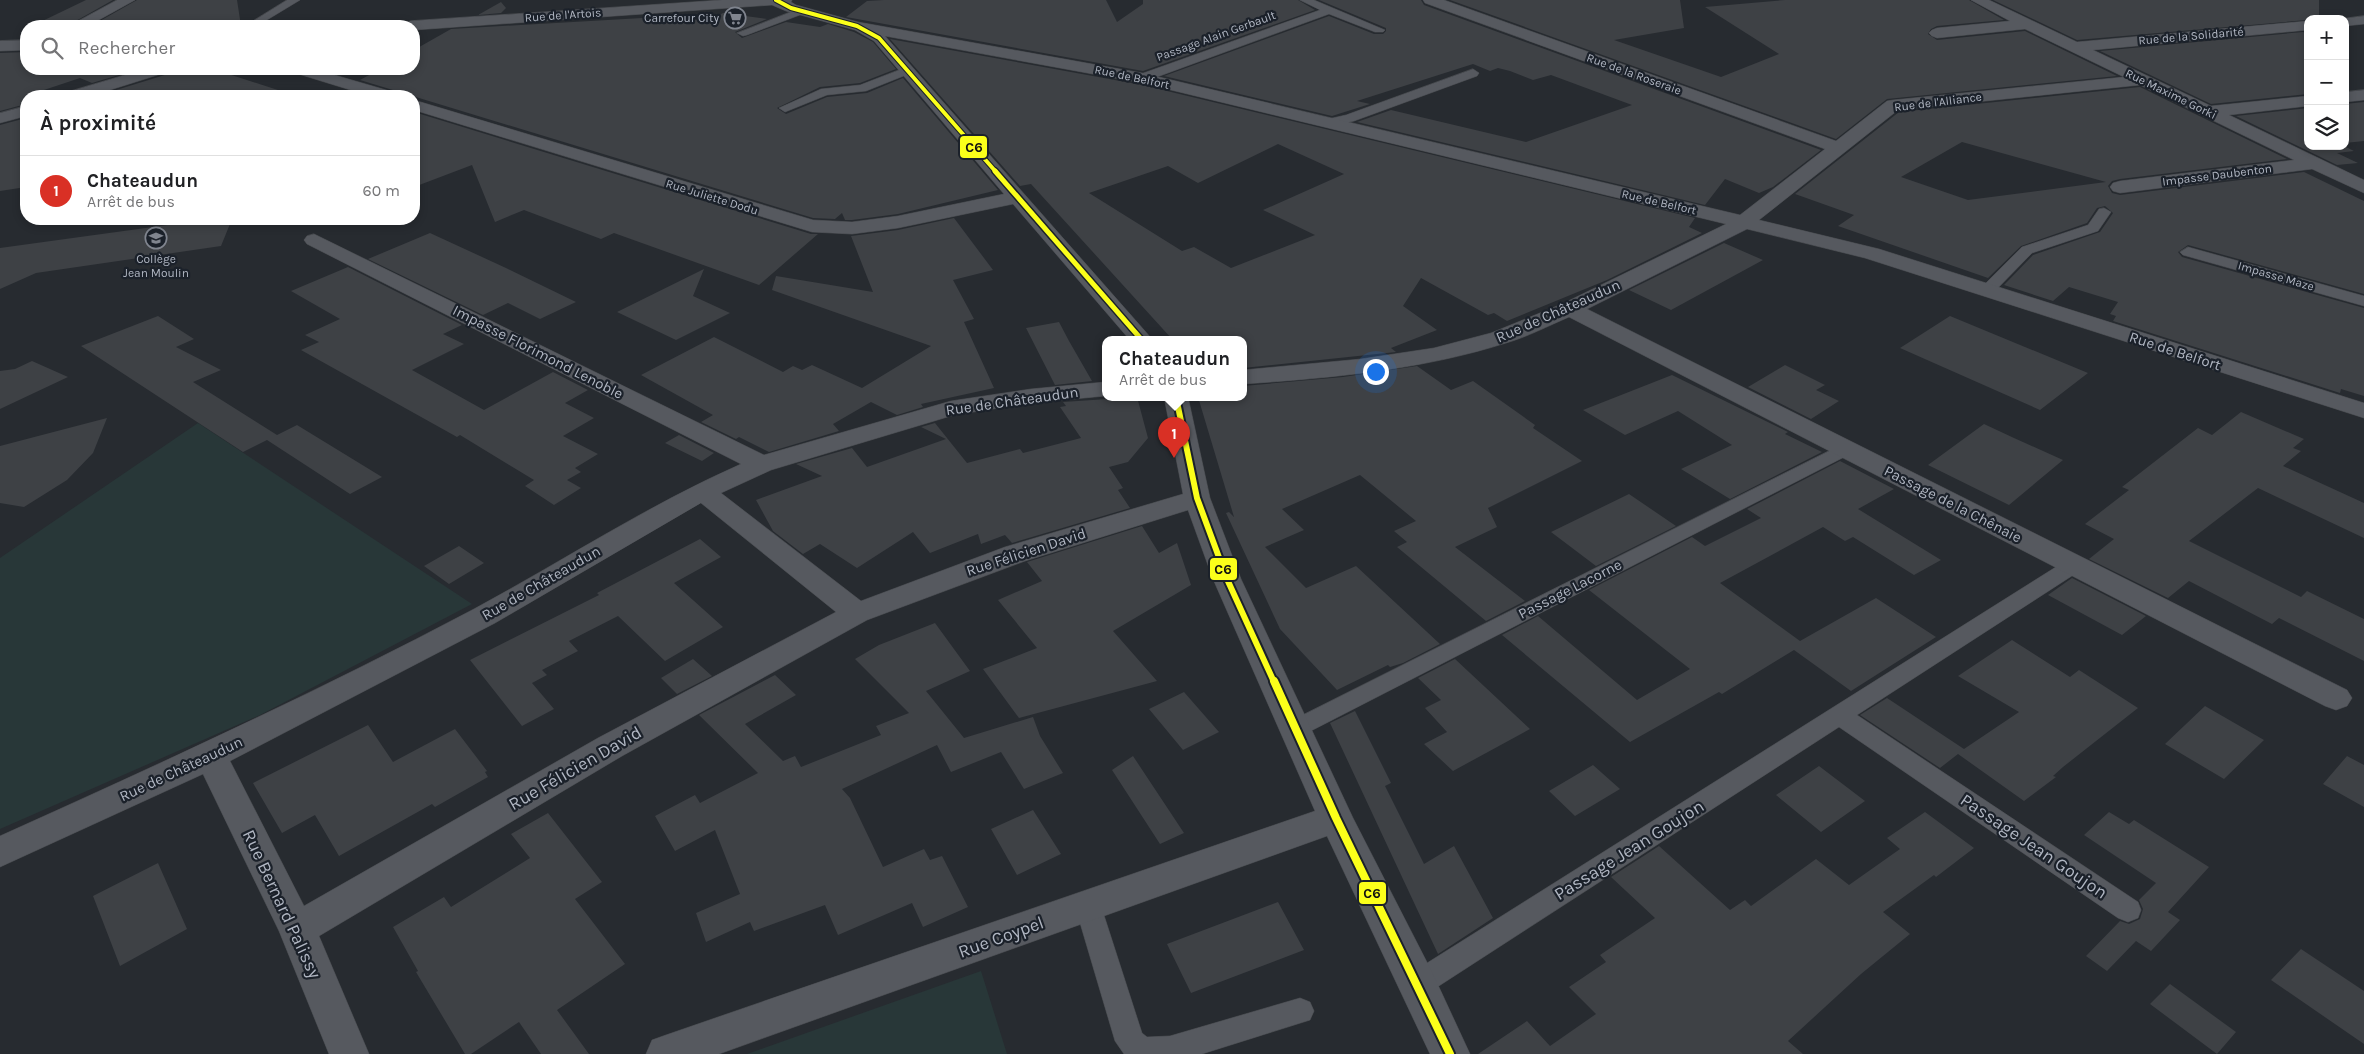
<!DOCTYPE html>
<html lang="fr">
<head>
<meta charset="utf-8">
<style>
	body { margin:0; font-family:Karla,sans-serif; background:#f2f2f2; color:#202124 }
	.controls { position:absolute; right:15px; top:15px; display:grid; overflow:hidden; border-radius:10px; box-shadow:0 2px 8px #0003 }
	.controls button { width:45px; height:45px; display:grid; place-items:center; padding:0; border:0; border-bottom:1px solid #e0e0e0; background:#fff; color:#202124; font:25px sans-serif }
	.you { position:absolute; left:1375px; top:371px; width:18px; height:18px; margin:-12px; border:4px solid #fff; border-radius:50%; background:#1a73e8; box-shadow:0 0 0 8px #1a73e833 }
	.badge { display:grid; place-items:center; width:32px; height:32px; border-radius:50%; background:#d93025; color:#fff; font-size:16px; font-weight:700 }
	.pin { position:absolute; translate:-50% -41px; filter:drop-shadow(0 1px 2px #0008) }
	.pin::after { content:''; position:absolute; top:26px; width:18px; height:15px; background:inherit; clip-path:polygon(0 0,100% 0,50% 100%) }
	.popup { position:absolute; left:1102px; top:336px; width:145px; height:65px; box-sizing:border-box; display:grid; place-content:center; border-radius:10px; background:#fff; filter:drop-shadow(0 1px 4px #0005); font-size:16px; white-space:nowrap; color:#757577 }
	.popup b { font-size:19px; color:#202124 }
	.popup::after { content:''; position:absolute; left:50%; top:100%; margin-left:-10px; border:10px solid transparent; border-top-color:#fff }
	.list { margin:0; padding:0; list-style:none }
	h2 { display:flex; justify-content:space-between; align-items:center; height:65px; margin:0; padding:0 20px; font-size:21px }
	h2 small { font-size:16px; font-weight:400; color:#757577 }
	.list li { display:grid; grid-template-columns:32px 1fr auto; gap:15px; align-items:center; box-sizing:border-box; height:70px; padding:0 20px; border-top:1px solid #e0e0e0 }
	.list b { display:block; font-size:19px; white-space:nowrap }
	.list p { margin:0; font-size:16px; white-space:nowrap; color:#757577 }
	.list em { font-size:16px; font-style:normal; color:#757577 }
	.icon { flex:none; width:28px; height:28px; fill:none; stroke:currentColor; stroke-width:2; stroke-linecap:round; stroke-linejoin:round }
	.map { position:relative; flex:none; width:2364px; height:1054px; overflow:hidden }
	.search { position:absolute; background:#fff; box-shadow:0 2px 8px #0003; left:20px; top:20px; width:400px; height:55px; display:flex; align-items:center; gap:12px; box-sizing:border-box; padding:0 18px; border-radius:20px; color:#757577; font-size:19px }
	.panel { position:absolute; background:#fff; box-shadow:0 2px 8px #0003; left:20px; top:90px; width:400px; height:135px; border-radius:20px }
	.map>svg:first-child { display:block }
</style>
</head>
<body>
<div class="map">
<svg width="2364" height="1054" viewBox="0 0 2364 1054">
	<rect width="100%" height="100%" fill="#272b30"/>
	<path fill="#283738" d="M198,423L472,604L260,715L0,829V558Z
		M981,971L1007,1054H747Z"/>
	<path fill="#3e4145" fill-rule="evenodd" d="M86,0H113L67,26H32Z
		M137,0H237L241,26H91Z
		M884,0H1106L1117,22L1143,4V0H1298L1315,10L1143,71L846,17L867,1Z
		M1319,0H1421L1424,5L1821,150L1773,187L1759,193L1725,179L1705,205L1357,122L1391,110L1526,142L1632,105L1551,75L1533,80L1510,71L1498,68L1490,71L1473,64L1357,101L1370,104L1332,116L1164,76L1329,16L1374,34H1383L1386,31V28Z
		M1450,0H1680L1684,28L1614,40L1721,77L1779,54L1705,7L1785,0H1969L2004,20L1937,26L1931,29L1928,34L1937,40L2025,31L2117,76L1887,99L1836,139Z
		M1993,0H2319V19L2077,40Z
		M501,2L506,8L501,13L478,15Z
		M723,13L767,19L735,32L742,38L786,22L820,27L828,24L854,32L873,42L896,69L860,83L820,87L777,108L786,114L827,97L867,93L903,78L998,190L898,214L852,220H845L842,213L835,219L813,218L360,80L380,69H414V50L451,29L677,16V18L708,21Z
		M2303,32L2308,34V94L2211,104L2100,51Z
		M890,39L1142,85L1695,218L1689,227L1702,233L1607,280L1507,321L1494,313L1488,315L1421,278L1403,306L1437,330L1391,348L1396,352L1243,368V339H1172L1031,184L1020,186ZM1278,144L1344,174L1263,210L1315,235L1231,268L1194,247L1182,251L1089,193L1168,166L1198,183Z
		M26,52V69H139L92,83L80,78L26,96V104L0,111V53Z
		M171,69H213L281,91L280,96H127L113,91L168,74Z
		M2140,87L2287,159L2120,179L2112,181L2108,186L2112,193L2120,195L2304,172L2364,201V294L2188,245L2178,252L2182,257L2364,308V396L2341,389L2340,393L2113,321L2116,316L2110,314L2118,302L2069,287L2053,301L2004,285L2033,255L2100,232L2113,213L2105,206L2097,208L2087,223L2021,246L1988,278L1838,226L1854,215L1795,194L1899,112ZM1962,142L2106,182L1968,200L1901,177Z
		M2364,102V141L2345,143V104Z
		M2308,108V146H2344L2354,151L2337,153L2358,163L2337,165L2236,116Z
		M414,112L811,234H818L759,285L614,233L601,239L524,210L495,222L472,165L414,187Z
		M26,118V187L0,191V125Z
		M954,218L993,270L953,280L974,319L964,322L994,388L921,404L923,407L897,415L871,402L833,424L839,431L769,452L739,437L736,439L701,422L713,415L641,375L714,337L783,372L793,366L802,370L812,365L862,388L931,346L772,290L776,276L873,292L851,236L898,230Z
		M211,219H232L221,246L36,273L0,289V248Z
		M430,233L506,268L576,302L540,319L508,303L483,315L368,259Z
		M1724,243L1763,260L1671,310L1629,290Z
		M348,267L462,325L443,334L464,344L412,370L484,410L553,372L588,390L565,403L594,418L563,436L598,454L575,468L581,472L567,480L581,488L554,505L525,486L534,480L460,435L457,437L301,350L319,342L305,335L340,319L291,291Z
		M704,269L693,296L730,313L676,340L617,312Z
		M158,316L194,339L176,347L221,370L193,382L277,435L297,425L382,477L350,494L267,440L243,452L81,346Z
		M1950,316L2088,373L2040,410L1900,348Z
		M1059,322L1069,341L1092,381L1055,385L1026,328Z
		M32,361L68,377L0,409V371L15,369Z
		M1785,365L1825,385L1816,390L1839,401L1811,419L1748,387Z
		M1417,366L1451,390L1473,381L1535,425L1533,428L1582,461L1488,508L1497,527L1455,547L1525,601L1486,621L1397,547L1407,542L1394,531L1416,521L1360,475L1282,509L1304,530L1265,547L1306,588L1356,566L1440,644L1403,663L1390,667L1388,665L1337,690L1280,629L1226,513L1229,512L1234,517L1198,397H1243V386L1343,377Z
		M1672,375L1788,432L1785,434L1822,452L1730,499L1681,469L1732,445L1678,411L1625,435L1583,410Z
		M1137,397L1148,438L1128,462L1109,467L1123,488L1118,490L1130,508L1012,543L1005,535L981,544L978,534L930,553L913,532L857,568L820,544L803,554L773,531L756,500L822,476L796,464L852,448L867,467L946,439L921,427L935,423L967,463L1020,449L1023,453L1081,438L1060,407L1066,406L1063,402Z
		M2241,412L2304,439L2293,448L2301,451L2283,466L2364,503V538L2258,488L2189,541L2301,597L2307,591L2364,619V661L2279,618L2272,624L2189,581L2168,598L2089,559L2114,539L2085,524L2129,490L2122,487L2198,428L2212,435Z
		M107,418L93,453L67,480L24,507L0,503V446Z
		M1984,424L2014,438L2063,460L2009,505L1928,465Z
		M679,435L714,453L702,461L665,443Z
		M1840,461L1894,489L1858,509L1941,560L1914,575L1853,537L1845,541L1823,527L1720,583L1800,641L1876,598L1936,637L1851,691L1794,650L1722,694L1719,692L1630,742L1502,635L1538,616L1637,700L1690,669L1589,590L1692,537L1705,546L1761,518L1747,509Z
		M1629,494L1676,526L1596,566L1551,532Z
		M1142,526L1159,553L1177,543L1191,585L1113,631L1157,681L1019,718L983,669L1037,648L998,600L1042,581L1027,562Z
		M700,539L721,557L674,583L723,627L665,661L618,616L569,641L578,651L542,670L547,675L532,683L554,709L522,726L470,660L599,595L597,593Z
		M459,546L484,563L449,584L424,566Z
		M2072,578L2146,616L2122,635L2048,595Z
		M935,623L970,671L926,691L964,738L1033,717L1040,736L1063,773L1024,789L1001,752L951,772L937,745L842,789L850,798L883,867L924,849L930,860L942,856L968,907L923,927L912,903L838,935L825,905L754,931L750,922L706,942L696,913L740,894L715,830L675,851L655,816L695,795L700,803L758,773L699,715L775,675L796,695L745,724L783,761L795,756L801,767L881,735L876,726L909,713L855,659L879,645Z
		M2012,640L2070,677L2079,670L2138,708L2063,767L2053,776L2056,777L2024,801L1958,754L1940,768L1860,715L1887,698L1964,749L2019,712L1958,676Z
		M693,659L712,676L677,694L661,678Z
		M1455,659L1530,729L1453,771L1424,744L1447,732L1425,708L1441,700L1418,678Z
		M1184,692L1219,732L1183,750L1149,709Z
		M2205,706L2264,740L2224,779L2165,744Z
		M1355,711L1391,783L1385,786L1424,864L1454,846L1493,918L1438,954L1330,723Z
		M368,725L393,762L455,729L487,771L485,772L488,777L435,807L432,804L339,856L315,815L282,833L253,783Z
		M1133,756L1184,833L1160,844L1112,770Z
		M2347,756L2364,765V807L2323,784Z
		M1593,765L1620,789L1575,816L1549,791Z
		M1819,766L1865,801L1821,832L1776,795Z
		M1033,810L1061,854L1017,875L991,829Z
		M1925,812L1974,848L1936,877L1934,875L1883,912L1910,934L1861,974L1788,1041L1803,1054H1478L1527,1021L1550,1046L1596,1014L1569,987L1606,962L1600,955L1655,918L1611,877L1659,846L1730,910L1745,900L1751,906L1816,859L1849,885L1900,849L1887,838Z
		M2109,812L2129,824L2134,820L2209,867L2168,912L2180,920L2151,951L2136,941L2107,971L2086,956L2120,921L2129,924L2140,919L2143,909L2139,900L2156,883L2084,835Z
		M548,813L602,882L575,899L625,964L557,1010L589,1054H541L519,1022L471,1054H465L416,972L418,971L393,927L444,897L451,907L530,858L511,834Z
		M158,863L187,929L120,966L93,896Z
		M1278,902L1304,950L1191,993L1167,944Z
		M2301,949L2364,991V1044L2271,980Z
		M2170,984L2236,1032L2217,1054L2150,1004Z"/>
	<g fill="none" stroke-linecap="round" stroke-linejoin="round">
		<g stroke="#44474b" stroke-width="1">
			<path id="service" d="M287,0H300L257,26H245Z
				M1300,0H1314L1385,30L1383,32H1375L1329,14L1146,81H1138L1136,78L1138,75L1320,10Z
				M801,8L805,9V13L747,35L743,36L737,33Z
				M907,67L913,71L911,73L866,91L827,95L785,112L779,108L821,89L860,85Z
				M1473,69L1479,73L1477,76L1354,121L1328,127L1322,123L1324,120L1346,115Z
				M2104,208L2111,212L2098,231L2032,253L1993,293L1987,295L1979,290L2022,247L2088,225L2099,209Z
				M2188,247L2364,296V306L2183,255L2180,252Z
				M1845,443L1852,445L1854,449L1852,453L1303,735L1295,738L1287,735L1283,729L1287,723Z
				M2074,558L2081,560L2084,565L2081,570L1857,715L2138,902L2141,910L2138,918L2128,922L2118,918L1839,727L1428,993L1418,997L1408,993L1404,984L1408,975L2067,560Z
				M1088,894L1097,898L1101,906L1142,1033L1147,1037L1170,1036L1300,998L1310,1002L1314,1011L1310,1020L1202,1054H1124L1115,1041L1075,906L1079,898Z"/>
		</g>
		<g stroke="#44474b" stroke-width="1">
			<path id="minor" d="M117,0H135L88,26H69Z
				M722,0H792L791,2L796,5L858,22L1142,73L1740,215L1825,149L1425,3L1423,0H1444L1836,141L1887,101L1893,100L2124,77L2025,29L1937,38L1932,36L1929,33L1932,30L1937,28L2010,21L1971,0H1989L2077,42L2308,21V30L2093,50L2211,106L2308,96V106L2229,115L2364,180V193L2312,169L2120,193L2113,191L2110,187L2113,183L2120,181L2294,160L2140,85L1898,110L1759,220L1879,249L2364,403V418L1865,258L1747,229L1587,309L2347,690L2352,698L2347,706L2336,710L2325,706L1569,317C1548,326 1527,337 1506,343C1421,370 1331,378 1243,384V370L1361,359L1434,348L1491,333L1562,304L1726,224L1142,83L885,36L1152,339H1129L1013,204L898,228L852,234L812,232L414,110V100L813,220L852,222L898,216L1004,194L874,41L855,30L786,11L772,5L414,30V26H402L410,21Z
				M2364,16V24L2345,26V19H2340Z
				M26,40V50L0,51V41Z
				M145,69H169L167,72L91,96H66L68,92Z
				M290,69H314L393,92L395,96H370L292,72Z
				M2364,90V100L2345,102V92Z
				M26,106V116L0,123V113Z
				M314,234L764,455L951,401L1031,389L1105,382V396L1031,403L954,415L771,470L721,493L861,601L1005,547L1183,494L1164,397H1188L1210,498L1241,579L1353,818L1432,972L1470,1054H1430L1327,836L719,1054H646L652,1040L666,1035L1315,811L1213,579L1188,510L1025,561L867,620L622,756L319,936L369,1054H329L279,931L203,774L0,867V836C160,764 319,691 474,609C563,561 648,505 741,464L307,244L304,240L307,236ZM701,503L836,612L598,738L304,906L230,761L495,623Z"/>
		</g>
		<use href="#service" fill="#56595f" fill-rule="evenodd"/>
		<use href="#minor" fill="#56595f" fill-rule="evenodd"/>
		<g stroke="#1b212a" stroke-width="6">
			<path id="bus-1-far3" d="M776,0L791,8L857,26L879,38L996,172"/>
		</g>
		<g stroke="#1b212a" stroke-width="8">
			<path id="bus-1-far2" d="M995,171L1141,339"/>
		</g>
		<g stroke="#1b212a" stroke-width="10">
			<path id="bus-1-far1" d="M1176,397L1197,498L1227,579L1274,682"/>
		</g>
		<g stroke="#1b212a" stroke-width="12">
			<path id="bus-1" d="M1274,681L1336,818L1450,1054"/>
		</g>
		<use href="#bus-1-far3" stroke="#fbff1a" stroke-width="4"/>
		<use href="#bus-1-far2" stroke="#fbff1a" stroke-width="5"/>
		<use href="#bus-1-far1" stroke="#fbff1a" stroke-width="6"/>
		<use href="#bus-1" stroke="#fbff1a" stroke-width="8"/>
	</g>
	<defs>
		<g id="supermarket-ring" transform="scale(1.125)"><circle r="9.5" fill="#1b212a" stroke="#80858f" stroke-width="1.5"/><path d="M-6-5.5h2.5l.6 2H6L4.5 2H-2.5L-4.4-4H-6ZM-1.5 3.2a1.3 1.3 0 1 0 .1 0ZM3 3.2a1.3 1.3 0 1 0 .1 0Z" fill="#80858f"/></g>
		<g id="school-ring" transform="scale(1.125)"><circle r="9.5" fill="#1b212a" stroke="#80858f" stroke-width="1.5"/><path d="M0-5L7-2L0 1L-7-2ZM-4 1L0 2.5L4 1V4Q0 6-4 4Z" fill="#80858f"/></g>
	</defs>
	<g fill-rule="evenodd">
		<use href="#supermarket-ring" x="735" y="18"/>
		<use href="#school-ring" x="156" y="238"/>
	</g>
	<g text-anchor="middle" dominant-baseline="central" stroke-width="4.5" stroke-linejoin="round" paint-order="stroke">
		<g font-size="12" fill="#b0b6c2" stroke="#1b212a">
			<text transform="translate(563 15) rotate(-4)">Rue de l'Artois</text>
			<text transform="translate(1216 36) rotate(-20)">Passage Alain Gerbault</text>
			<text transform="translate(2191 36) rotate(-5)">Rue de la Solidarité</text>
			<text transform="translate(1634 74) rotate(20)">Rue de la Roseraie</text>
			<text transform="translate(1132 77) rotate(12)">Rue de Belfort</text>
			<text transform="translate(2171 94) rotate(26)">Rue Maxime Gorki</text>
			<text transform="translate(1938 102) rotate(-7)">Rue de l'Alliance</text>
			<text transform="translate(2217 175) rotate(-7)">Impasse Daubenton</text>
			<text transform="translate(712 197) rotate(17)">Rue Juliette Dodu</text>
			<text transform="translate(1659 202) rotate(13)">Rue de Belfort</text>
			<text transform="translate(2276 276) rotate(16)">Impasse Maze</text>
		</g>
		<g font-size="12" fill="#b0b6c2" stroke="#1b212a" text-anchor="end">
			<text x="719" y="18">Carrefour City</text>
			<text x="156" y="259" text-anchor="middle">Collège<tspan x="156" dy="14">Jean Moulin</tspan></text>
		</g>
		<g font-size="15" fill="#b0b6c2" stroke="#1b212a">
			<text transform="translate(1558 311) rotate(-24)">Rue de Châteaudun</text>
			<text transform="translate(2175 351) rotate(18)">Rue de Belfort</text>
			<text transform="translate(538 352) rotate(27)">Impasse Florimond Lenoble</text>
			<text transform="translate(1012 401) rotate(-8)">Rue de Châteaudun</text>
			<text transform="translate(1953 504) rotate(27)">Passage de la Chênaie</text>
			<text transform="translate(1026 552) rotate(-18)">Rue Félicien David</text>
			<text transform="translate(541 583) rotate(-30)">Rue de Châteaudun</text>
			<text transform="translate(1570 589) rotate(-27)">Passage Lacorne</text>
			<text transform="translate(181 769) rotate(-25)">Rue de Châteaudun</text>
		</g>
		<g font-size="18" fill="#b0b6c2" stroke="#1b212a">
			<text transform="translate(575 768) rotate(-30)">Rue Félicien David</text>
			<text transform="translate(2034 846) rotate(34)">Passage Jean Goujon</text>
			<text transform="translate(1629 850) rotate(-32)">Passage Jean Goujon</text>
			<text transform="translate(282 904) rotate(65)">Rue Bernard Palissy</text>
			<text transform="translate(1001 937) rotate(-20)">Rue Coypel</text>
		</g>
	</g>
	<g stroke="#1b212a" stroke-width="2">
		<rect x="959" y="135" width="29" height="24" rx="5" fill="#fbff1a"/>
		<rect x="1209" y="557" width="29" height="24" rx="5" fill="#fbff1a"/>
		<rect x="1358" y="881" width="29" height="24" rx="5" fill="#fbff1a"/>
	</g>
	<g font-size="14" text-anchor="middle" font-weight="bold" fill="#111">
		<text x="974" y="152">C6</text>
		<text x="1223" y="574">C6</text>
		<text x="1372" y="898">C6</text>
	</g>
</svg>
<div class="controls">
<button>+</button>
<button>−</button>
<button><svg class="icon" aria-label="layers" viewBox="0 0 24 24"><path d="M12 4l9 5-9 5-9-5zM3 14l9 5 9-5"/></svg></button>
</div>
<div class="you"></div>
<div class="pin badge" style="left:1174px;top:458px">1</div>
<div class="popup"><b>Chateaudun</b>Arrêt de bus</div>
<div class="search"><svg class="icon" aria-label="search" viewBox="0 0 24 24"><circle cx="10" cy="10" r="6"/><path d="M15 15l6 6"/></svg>Rechercher</div>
<section class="panel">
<h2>À proximité<small></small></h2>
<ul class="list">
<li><span class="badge">1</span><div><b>Chateaudun</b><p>Arrêt de bus</p></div><em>60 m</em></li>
</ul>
</section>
</div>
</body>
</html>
